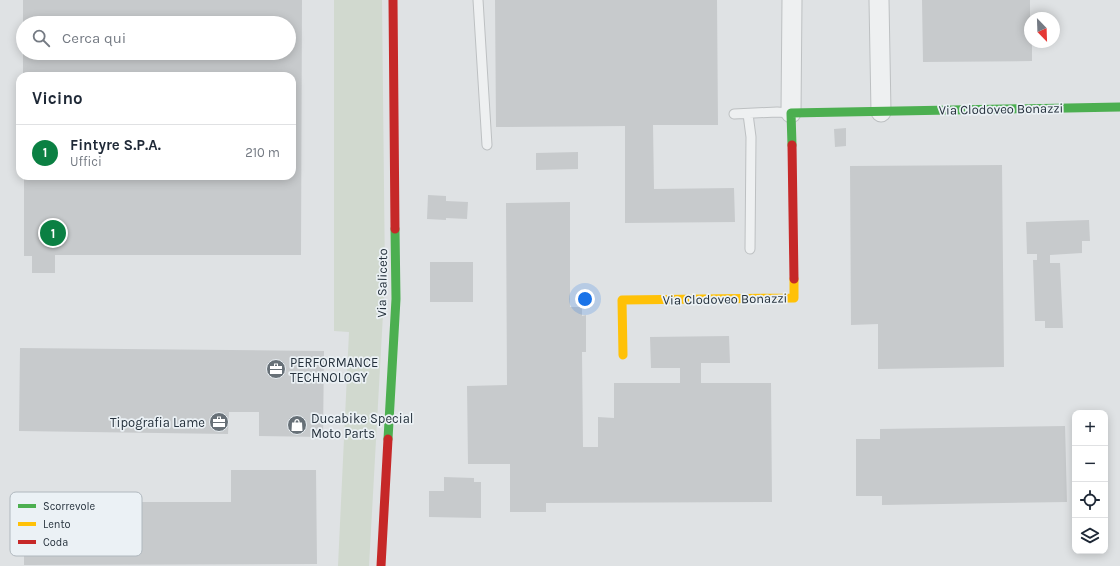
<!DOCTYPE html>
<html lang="it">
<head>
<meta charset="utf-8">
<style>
	body { margin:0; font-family:Karla,sans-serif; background:#f6f6f7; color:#1f2937 }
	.controls { position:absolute; right:12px; bottom:12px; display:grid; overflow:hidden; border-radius:8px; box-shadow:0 2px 10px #0003 }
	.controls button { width:36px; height:36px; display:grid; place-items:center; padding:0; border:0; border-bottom:1px solid #e0e1e3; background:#fff; color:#1f2937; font:20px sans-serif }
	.compass { position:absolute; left:1024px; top:12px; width:36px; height:36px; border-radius:50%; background:#fff; box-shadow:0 2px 10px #0003; rotate:157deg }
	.you { position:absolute; left:585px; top:299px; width:14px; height:14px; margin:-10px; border:3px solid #fff; border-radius:50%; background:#1a73e8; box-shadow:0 0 0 6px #1a73e833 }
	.badge { display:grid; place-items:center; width:26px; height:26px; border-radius:50%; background:#0b8043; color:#fff; font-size:13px; font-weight:700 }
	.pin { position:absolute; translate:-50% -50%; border:2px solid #fff; box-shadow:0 1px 4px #0006 }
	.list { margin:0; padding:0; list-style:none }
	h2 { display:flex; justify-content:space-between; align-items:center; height:52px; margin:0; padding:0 16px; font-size:17px }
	h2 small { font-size:13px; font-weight:400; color:#747a83 }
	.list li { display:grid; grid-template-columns:26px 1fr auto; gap:12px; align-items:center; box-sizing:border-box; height:56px; padding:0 16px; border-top:1px solid #e0e1e3 }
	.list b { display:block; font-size:15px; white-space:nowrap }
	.list p { margin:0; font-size:13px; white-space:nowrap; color:#747a83 }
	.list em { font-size:13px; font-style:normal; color:#747a83 }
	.icon { flex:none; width:22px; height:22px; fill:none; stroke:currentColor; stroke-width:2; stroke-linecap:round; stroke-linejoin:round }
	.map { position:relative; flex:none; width:1120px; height:566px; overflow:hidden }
	.search { position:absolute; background:#fff; box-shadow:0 2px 10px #0003; left:16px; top:16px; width:280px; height:44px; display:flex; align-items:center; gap:10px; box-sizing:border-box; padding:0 14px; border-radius:22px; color:#747a83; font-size:15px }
	.panel { position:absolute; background:#fff; box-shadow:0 2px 10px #0003; left:16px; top:72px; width:280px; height:108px; border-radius:12px }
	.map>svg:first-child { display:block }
</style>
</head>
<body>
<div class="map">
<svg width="1120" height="566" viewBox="0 0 1120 566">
	<rect width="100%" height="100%" fill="#dfe2e4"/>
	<path fill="#d1d9cf" d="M334,0H382L385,278L369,566H338L349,332L334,331Z"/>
	<path fill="#c7cacc" d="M23,0H302L301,255H55V273H32V256H24V176H292V76H23V53H289V23H23Z
		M495,0H717L718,125H653L654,189L734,188L735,222L625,223V126L496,127Z
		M922,0H1030V42H1032V61L923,62Z
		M846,128V146L835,147L834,129Z
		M578,152V169L536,170V153Z
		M1002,165L1004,367L878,369V324L851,325L850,166Z
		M428,195L446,196V201L468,202L467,219L446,218V220L427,219Z
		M570,202V307H582V316L586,315V352H582L583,447H598V417L614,418V383H680V368H651L650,337L729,336L730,363H701V383H771L772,502L546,503V512H510V464H468L467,386L507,385L506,203Z
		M1089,220L1090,241H1082V253L1050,255V263H1060L1063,328H1045V321H1035L1033,260H1037V254H1027L1026,222Z
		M430,262H473V302H430Z
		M20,348L324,351L323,437L259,436V412H229L228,434L19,431Z
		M1065,426L1067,502L882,505V496H856V439H880V429Z
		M231,470H316L317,564L24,565V502H231Z
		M444,477L474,478V482H481V518L429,517V491H444Z"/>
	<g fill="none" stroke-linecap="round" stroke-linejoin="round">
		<g stroke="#bdc0c2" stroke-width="11">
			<path id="lane" d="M478,0L487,145
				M734,114L777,112L791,113
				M748,114L751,137L750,249"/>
		</g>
		<g stroke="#bdc0c2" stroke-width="21">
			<path id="street" d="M879,0L881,112
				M791,113L792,0"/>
		</g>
		<use href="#lane" stroke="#eef0f1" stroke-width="9"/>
		<use href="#street" stroke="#eef0f1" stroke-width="19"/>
		<path stroke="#4caf50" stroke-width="9" d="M792,145L791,113L1120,107
			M388,439L396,299L395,229"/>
		<path stroke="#ffc107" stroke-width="9" d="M623,355L622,300L794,298V279"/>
		<path stroke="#c62828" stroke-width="9" d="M393,0L395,229
			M792,145L794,279
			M381,566L388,439"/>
	</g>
	<defs>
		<g id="office-disc" transform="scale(1)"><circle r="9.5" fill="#677077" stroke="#ebf1f5"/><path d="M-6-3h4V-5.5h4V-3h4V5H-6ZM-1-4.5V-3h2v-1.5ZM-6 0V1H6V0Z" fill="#fff"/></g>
		<g id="shop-disc" transform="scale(1)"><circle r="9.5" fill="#677077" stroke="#ebf1f5"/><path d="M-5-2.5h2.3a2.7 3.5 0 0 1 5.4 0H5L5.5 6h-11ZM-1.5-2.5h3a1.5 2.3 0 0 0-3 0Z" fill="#fff"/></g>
	</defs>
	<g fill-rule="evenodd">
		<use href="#office-disc" x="276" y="369"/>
		<use href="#office-disc" x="219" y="422"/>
		<use href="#shop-disc" x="297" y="425"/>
	</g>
	<g text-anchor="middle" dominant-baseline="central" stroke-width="3.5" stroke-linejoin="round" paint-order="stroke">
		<g font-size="13" fill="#26323d" stroke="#ebf1f5">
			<text transform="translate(1001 109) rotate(-1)">Via Clodoveo Bonazzi</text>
			<text transform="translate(382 283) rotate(-89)">Via Saliceto</text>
			<text transform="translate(725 299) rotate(-1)">Via Clodoveo Bonazzi</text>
		</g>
		<g font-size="13" fill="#26323d" stroke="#ebf1f5" text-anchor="start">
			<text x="290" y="362">PERFORMANCE<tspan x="290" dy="15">TECHNOLOGY</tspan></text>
			<text x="311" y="418">Ducabike Special<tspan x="311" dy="15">Moto Parts</tspan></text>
			<text x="205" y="422" text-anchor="end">Tipografia Lame</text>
		</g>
	</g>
	<rect x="10" y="492" width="132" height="64" rx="6" fill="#ebf1f5" stroke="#b0b8be" stroke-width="1"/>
	<rect x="18" y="504" width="18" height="4" fill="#4caf50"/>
	<rect x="18" y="522" width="18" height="4" fill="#ffc107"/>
	<rect x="18" y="540" width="18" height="4" fill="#c62828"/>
	<g font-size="11" fill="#26323d">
		<text x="43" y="510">Scorrevole</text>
		<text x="43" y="528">Lento</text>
		<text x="43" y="546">Coda</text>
	</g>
</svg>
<div class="controls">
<button>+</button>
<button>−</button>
<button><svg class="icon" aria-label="locate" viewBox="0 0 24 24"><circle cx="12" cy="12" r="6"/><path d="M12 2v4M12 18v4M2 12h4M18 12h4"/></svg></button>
<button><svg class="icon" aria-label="layers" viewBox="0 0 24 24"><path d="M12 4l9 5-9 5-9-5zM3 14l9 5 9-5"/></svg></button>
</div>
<svg class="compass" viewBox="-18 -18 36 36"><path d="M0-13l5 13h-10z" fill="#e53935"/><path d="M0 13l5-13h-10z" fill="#747a83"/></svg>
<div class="you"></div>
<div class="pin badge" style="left:53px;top:233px">1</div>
<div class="search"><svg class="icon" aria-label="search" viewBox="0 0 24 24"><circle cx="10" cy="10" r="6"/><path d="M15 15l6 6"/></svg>Cerca qui</div>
<section class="panel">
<h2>Vicino<small></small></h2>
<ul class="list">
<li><span class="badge">1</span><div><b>Fintyre S.P.A.</b><p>Uffici</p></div><em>210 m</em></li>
</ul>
</section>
</div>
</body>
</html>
